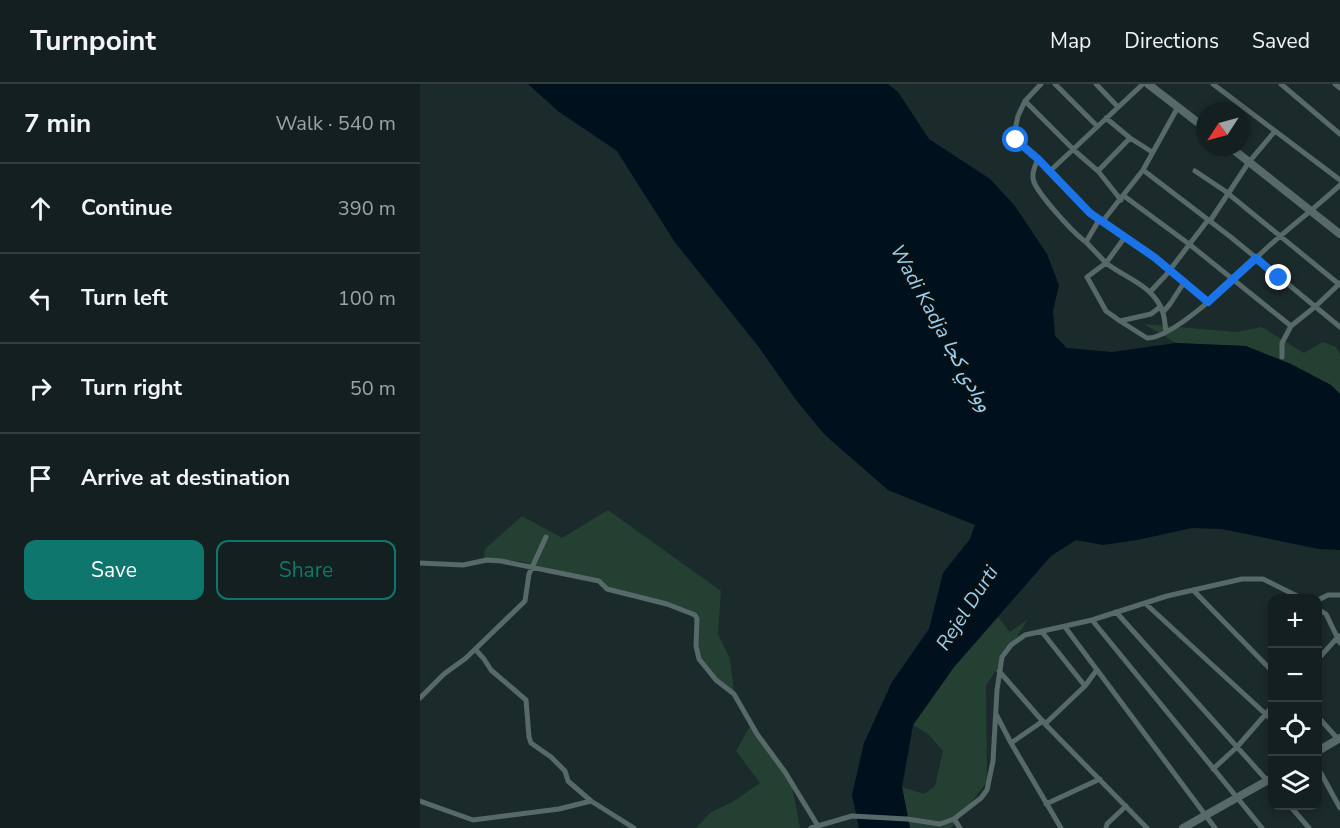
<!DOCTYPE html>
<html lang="en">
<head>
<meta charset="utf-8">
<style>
	body { margin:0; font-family:"Nunito Sans",Vazirmatn,sans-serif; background:#212d2d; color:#f1f3f6 }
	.controls { position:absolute; right:18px; bottom:18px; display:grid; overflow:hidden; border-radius:12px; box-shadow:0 3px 9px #0003 }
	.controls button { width:54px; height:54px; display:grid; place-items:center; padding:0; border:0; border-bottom:2px solid #333e3e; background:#142020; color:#f1f3f6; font:30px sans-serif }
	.compass { position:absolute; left:776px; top:18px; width:54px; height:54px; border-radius:50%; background:#142020; box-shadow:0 3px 9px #0003; rotate:234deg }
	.stop { position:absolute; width:18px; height:18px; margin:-14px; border:4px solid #1a73e8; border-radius:50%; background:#fff }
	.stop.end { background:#1a73e8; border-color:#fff; box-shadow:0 2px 6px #0008 }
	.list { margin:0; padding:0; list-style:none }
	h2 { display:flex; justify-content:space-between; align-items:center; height:78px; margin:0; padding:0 24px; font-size:26px }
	h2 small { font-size:20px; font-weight:400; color:#9da3a5 }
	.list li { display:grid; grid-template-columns:39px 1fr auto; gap:18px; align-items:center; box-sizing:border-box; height:90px; padding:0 24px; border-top:2px solid #333e3e }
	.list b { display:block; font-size:22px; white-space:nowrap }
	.list em { font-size:20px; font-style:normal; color:#9da3a5 }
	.actions { display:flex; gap:12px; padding:18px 24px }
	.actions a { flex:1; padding:14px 0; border:2px solid #0f766e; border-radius:12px; text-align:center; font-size:21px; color:#0f766e }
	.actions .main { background:#0f766e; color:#fff }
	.icon { flex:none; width:33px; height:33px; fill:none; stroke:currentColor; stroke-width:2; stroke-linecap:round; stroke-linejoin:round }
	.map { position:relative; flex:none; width:920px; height:744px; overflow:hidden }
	header { display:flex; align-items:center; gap:36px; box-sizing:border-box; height:84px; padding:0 30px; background:#142020; border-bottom:2px solid #333e3e }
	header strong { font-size:28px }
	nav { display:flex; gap:33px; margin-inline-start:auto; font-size:21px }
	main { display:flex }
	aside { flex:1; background:#142020 }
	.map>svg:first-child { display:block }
</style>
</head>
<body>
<header>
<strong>Turnpoint</strong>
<nav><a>Map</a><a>Directions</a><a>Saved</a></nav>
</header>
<main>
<aside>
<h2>7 min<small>Walk · 540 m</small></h2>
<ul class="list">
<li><svg class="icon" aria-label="ahead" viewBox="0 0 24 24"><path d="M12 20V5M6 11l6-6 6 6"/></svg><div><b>Continue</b></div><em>390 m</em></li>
<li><svg class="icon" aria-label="left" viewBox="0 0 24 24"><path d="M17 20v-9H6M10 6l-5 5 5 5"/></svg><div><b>Turn left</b></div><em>100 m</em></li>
<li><svg class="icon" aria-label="right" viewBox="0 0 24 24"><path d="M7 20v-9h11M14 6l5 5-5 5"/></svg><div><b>Turn right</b></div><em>50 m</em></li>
<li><svg class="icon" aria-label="arrive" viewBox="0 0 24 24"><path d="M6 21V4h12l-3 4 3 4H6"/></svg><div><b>Arrive at destination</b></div></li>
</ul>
<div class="actions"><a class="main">Save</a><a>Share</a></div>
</aside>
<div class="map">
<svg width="920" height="744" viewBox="0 0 920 744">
	<rect width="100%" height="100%" fill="#1b2a2b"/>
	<path fill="#234032" d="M724,240L816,248L842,243L884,269L903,258L916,263L920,270V310L911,301L826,262L756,259Z
		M188,426L301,507L298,550L310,575L314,609C279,582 277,574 276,531L188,505L180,497L114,482L105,478L64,474L65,465L102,432L142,454Z
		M578,533L590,548L608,535L566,602L567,698L531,744H490L482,703L504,710L515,702L523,667L508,650L493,641L534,583Z
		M330,642L362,686L372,703L380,744H276L291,728L311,719L340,699L316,667Z"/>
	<path fill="#00101c" d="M108,0H468L478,8L509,55L570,95L595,122L627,170L639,201L633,227L635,252L647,264L692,268L756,259L826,262L871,280L911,301L920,310V466L899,465L802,445L772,444L717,456L683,461L656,456L631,472L534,583L493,641L482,703L490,744H439L432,711L444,659L472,598L509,545L523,489L550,455L555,441L468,406L405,351L376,316L338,262L254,157L197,67L138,27Z"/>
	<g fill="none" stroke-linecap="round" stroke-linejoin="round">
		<path stroke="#58696a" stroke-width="5" d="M621,0L605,17L598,32L594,50L599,60L618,75L670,130L734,173L788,218
			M635,0L677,42
			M676,0L698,23
			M793,0L920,96
			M861,0L920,50
			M915,0L920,4
			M605,17L656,68L678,87L701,116
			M686,34L710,54L732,68
			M618,75C615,82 611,90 614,98C619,111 654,150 666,158
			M723,86L812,154L920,243
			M630,87L723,0
			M678,87L710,54
			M775,87L805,107L920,201
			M704,112L769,160L871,242L896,222L920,199
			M679,136L666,158L686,179L705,153
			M790,137L829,78L855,47
			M682,138L723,86L758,23
			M730,208L746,191L788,136
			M740,223L731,230L700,237L686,227L667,193L686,179C705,194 735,202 743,229C745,235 745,242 746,248
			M743,228L750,220L765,197
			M700,237L727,254C756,255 827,182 850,161C873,141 897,122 920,101
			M862,273V259L871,242
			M0,479L43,481L67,476L81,477L179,497L187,505L247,520L275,531L277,535L276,562L279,575L296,596L314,610L337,650L365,688L398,742
			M773,506L852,587
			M898,516L908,511H920
			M726,520L852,636
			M898,525L906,530L920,559
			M696,528L852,702
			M672,536L842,744
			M645,543L795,744
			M622,548L665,602
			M55,565L64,575L71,586L106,616L109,653L111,659L131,673L145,687L148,697L171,717
			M898,575L919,552
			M579,587L625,640L727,744
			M0,614L24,590L46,574L105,517L109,490L126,453
			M576,630L591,659L641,744
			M898,633L919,656
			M625,640L665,602L676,587
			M591,659L623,637
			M898,684L920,724
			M793,685L817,663L852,623
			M0,717L53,736L139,725L171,717L214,744
			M626,720L680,695
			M870,722L889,744
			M534,735L540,744
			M391,744L432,732L487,735L520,740L534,735L561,714L567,706L573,677L577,606L582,573L591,561L605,551L672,536L747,512L822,495H843L881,514
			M686,744L687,740L706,722"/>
		<path stroke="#58696a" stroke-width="8" d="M728,0L785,44
			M810,63L920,150
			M898,667L920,654
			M763,744L852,694"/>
	</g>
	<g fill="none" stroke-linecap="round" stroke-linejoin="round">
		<path stroke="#1a73e8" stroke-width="8" d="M596,56L618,75L670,129L734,173L788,218L836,174L859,194"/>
	</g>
	<g text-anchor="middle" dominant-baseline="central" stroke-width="5" stroke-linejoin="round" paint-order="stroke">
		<g font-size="20" font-style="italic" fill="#96cff3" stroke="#0b1111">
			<text transform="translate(521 244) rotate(61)">Wadi Kadja ووادي كجا</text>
			<text transform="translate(547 524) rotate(-57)">Rejel Durti</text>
		</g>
	</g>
</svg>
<div class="controls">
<button>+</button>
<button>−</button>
<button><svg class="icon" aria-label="locate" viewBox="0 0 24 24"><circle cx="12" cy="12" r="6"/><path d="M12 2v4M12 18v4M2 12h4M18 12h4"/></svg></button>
<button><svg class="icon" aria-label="layers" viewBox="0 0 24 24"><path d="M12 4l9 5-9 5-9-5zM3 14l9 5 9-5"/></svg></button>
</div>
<svg class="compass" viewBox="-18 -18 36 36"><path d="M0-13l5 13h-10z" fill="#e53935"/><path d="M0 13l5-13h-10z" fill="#9da3a5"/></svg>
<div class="stop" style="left:596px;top:56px"></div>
<div class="stop end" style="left:859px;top:194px"></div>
</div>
</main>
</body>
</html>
